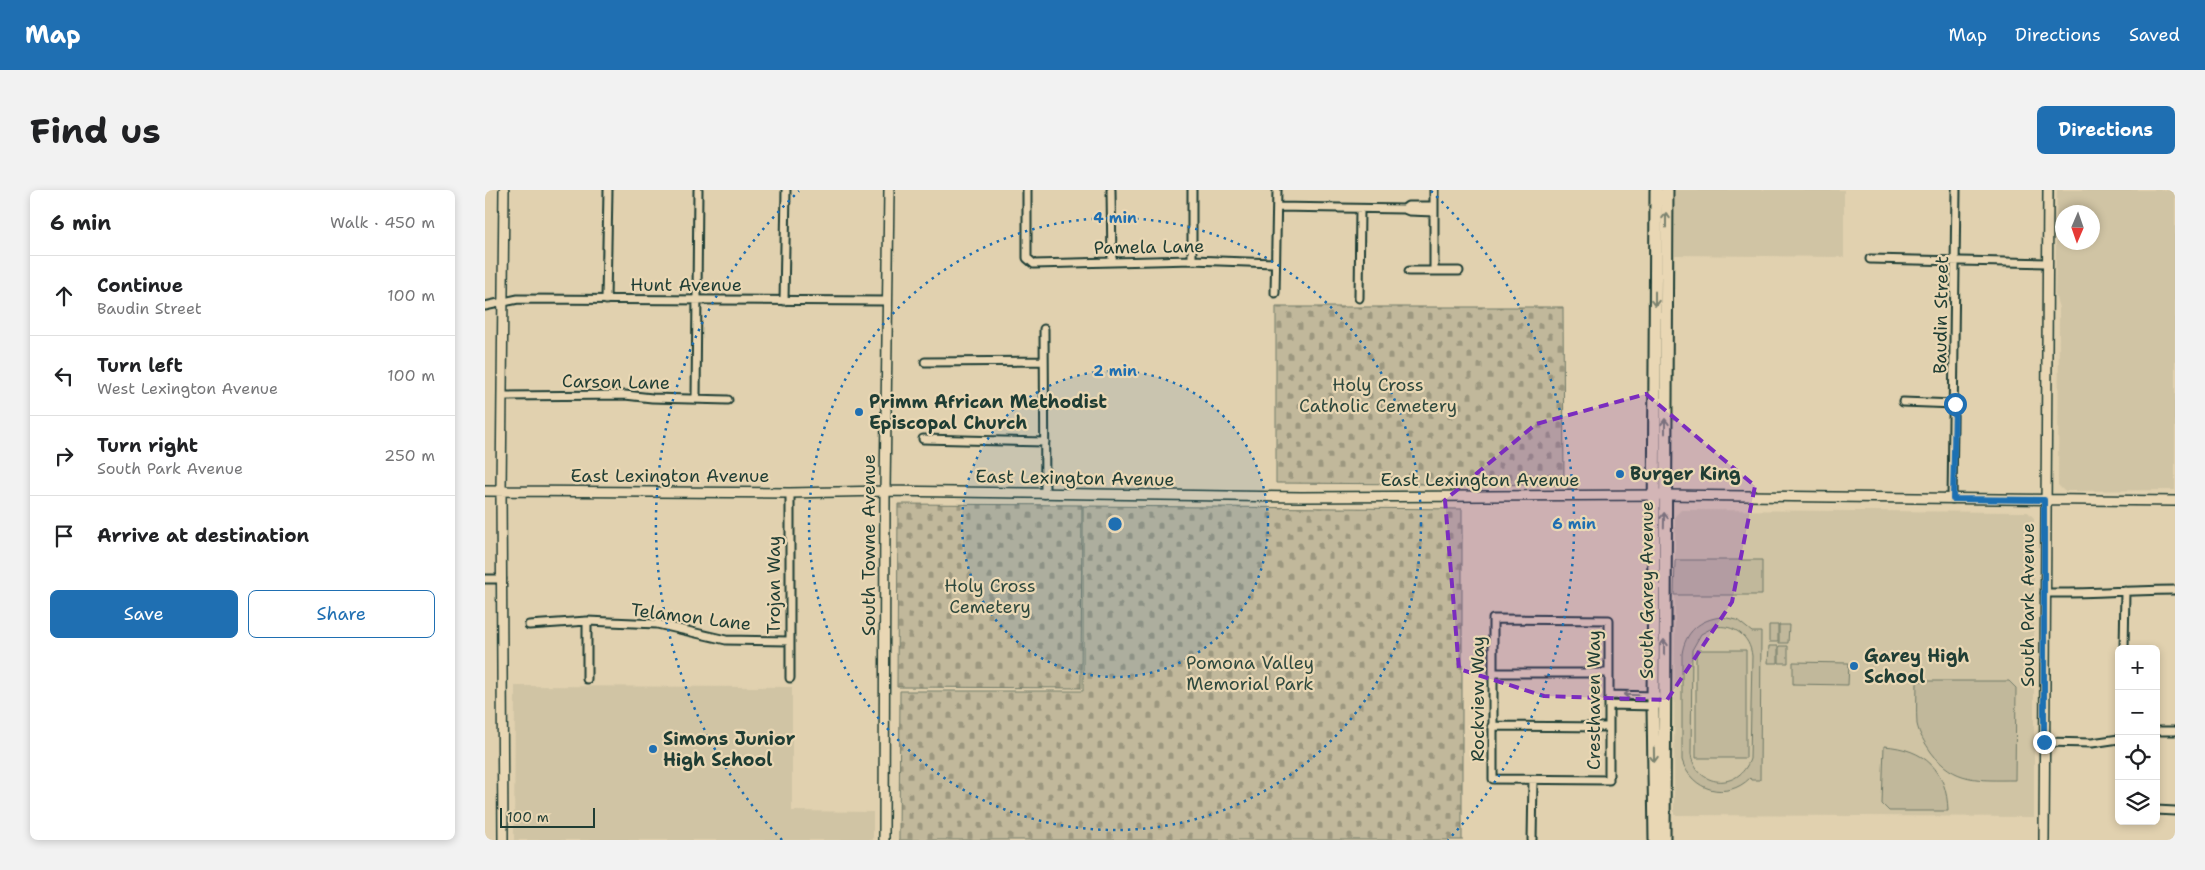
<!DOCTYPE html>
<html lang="en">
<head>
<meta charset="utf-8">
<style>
	body { margin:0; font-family:"Shantell Sans",sans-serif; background:#f2f2f2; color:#202124 }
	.controls { position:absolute; right:15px; bottom:15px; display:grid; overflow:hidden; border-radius:8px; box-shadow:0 2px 8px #0003 }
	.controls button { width:45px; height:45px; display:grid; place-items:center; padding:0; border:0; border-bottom:1px solid #e0e0e0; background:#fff; color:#202124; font:25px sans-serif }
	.compass { position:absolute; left:1570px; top:15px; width:45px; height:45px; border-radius:50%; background:#fff; box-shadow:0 2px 8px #0003; rotate:182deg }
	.scale { position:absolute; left:15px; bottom:12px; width:95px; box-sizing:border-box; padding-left:5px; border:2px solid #1f3d34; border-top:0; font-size:14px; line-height:18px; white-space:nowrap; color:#1f3d34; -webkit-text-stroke:4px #e9d7b4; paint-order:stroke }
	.stop { position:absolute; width:15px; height:15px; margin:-11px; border:4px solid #1f6fb2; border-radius:50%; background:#fff }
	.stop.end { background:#1f6fb2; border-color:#fff; box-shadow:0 1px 5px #0008 }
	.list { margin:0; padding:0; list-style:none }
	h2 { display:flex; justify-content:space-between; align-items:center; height:65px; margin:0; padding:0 20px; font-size:21px }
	h2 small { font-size:16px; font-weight:400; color:#757577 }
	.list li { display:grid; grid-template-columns:32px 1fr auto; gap:15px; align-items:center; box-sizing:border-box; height:80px; padding:0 20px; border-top:1px solid #e0e0e0 }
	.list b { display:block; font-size:19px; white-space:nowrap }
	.list p { margin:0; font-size:16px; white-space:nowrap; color:#757577 }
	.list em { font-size:16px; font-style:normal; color:#757577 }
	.actions { display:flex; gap:10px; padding:15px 20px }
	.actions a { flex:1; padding:11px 0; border:1px solid #1f6fb2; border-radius:8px; text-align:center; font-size:18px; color:#1f6fb2 }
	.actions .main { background:#1f6fb2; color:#fff }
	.icon { flex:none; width:28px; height:28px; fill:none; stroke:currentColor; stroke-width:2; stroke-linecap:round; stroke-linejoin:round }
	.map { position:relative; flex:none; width:1690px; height:650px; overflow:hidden; border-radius:8px }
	header { display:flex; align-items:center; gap:30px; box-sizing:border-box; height:70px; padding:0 25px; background:#1f6fb2; color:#fff }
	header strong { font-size:24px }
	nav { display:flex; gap:28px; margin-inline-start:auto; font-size:18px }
	.intro { display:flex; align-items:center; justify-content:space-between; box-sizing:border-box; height:120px; padding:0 30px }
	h1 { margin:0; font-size:35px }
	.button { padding:12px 22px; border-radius:8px; background:#1f6fb2; color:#fff; font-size:18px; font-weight:700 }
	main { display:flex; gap:30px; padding:0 30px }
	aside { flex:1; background:#fff; border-radius:8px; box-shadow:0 2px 8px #0003 }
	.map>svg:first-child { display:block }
</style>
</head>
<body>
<header>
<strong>Map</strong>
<nav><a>Map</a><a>Directions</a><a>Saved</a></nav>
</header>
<div class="intro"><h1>Find us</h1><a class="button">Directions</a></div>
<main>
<aside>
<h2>6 min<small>Walk · 450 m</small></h2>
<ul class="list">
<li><svg class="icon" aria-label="ahead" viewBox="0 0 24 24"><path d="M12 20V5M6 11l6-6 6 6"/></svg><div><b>Continue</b><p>Baudin Street</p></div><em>100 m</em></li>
<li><svg class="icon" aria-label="left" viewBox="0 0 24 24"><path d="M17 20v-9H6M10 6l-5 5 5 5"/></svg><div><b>Turn left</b><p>West Lexington Avenue</p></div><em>100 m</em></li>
<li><svg class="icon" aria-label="right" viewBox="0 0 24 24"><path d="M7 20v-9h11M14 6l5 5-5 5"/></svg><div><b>Turn right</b><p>South Park Avenue</p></div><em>250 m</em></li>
<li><svg class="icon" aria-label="arrive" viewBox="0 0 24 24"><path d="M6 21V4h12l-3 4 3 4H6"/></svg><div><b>Arrive at destination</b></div></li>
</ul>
<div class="actions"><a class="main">Save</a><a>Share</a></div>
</aside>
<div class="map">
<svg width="1690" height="650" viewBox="0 0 1690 650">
	<defs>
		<pattern id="cemetery-stones" width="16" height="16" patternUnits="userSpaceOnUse" patternTransform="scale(1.25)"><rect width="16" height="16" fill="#c1b89b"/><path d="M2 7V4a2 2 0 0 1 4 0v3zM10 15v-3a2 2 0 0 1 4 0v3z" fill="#9c977f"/></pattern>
	</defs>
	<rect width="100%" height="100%" fill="#e1d1af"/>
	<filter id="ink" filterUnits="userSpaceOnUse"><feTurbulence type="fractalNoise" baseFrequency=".02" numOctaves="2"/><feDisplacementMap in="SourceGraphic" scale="10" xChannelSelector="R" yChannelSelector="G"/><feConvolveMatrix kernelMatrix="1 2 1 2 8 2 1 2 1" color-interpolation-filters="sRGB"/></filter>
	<g filter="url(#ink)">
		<path fill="#d0c4a4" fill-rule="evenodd" d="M1190,0H1359V67L1190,65Z
			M1572,0H1690V300L1579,301L1573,295L1574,118L1570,105ZM1578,22H1608V52H1578Z
			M1196,320L1543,322L1549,328V627L1189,625L1190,326Z
			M30,496L307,497V621L388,622V650H29Z"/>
		<path fill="url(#cemetery-stones)" stroke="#707a68" d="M791,117H1078L1079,295L791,293Z
			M413,314L597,315L596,498L412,497Z
			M598,316L977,319V650H414L415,501H598Z"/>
		<path fill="#c1b89b" stroke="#707a68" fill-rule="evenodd" d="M1190,370H1277V405H1189Z
			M1237,427L1252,430L1267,442H1276L1275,590H1266L1265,588C1242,611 1206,601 1197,570V464C1200,442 1215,429 1237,427ZM1229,437C1249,434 1265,446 1267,466L1265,569C1254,601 1211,598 1206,564L1207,460L1216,444Z
			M1284,435H1293V452H1284Z
			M1294,435H1304L1303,453H1294Z
			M1284,456H1293V473H1283Z
			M1294,456H1303V473H1294Z
			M1211,460H1261V568H1211Z
			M1308,472L1364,473L1363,495L1308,494Z
			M1432,491H1524L1531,498L1530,590C1494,590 1469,593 1446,562C1440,553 1434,544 1432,534C1431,520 1432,505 1432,491Z
			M1399,556C1440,559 1462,580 1463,621H1404L1397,614Z"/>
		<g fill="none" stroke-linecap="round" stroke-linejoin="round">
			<g stroke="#1f3d34" stroke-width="11">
				<path id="minor" d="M542,0V68L549,74L707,70L789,73
					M626,0L627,72
					M949,0V81
					M792,17L919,19L924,21L949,22
					M919,19L923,16H949
					M1385,69L1561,73
					M707,70V0
					M924,81H974
					M790,103L792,0
					M874,108L875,19
					M121,110L123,0
					M299,111L301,0
					M0,116L33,109L402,111
					M559,139L560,304
					M440,172L559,171
					M17,206L140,205L167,208L243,210
					M211,209L213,0
					M1418,212L1470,214
					M438,249L560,252
					M1467,309L1471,0
					M0,389H17
					M1560,403C1603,404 1646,400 1690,400
					M1008,429L1124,430V590L1008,589Z
					M102,431V489
					M44,435L102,431L172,434L241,450L304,451
					M1639,459L1640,401
					M1008,483H1124
					M305,488V303
					M1124,505L1171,506
					M1124,515L1171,516
					M1007,536L1124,537
					M1671,541H1690
					M1559,552L1607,553L1634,549
					M1671,620L1690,621
					M1047,650L1048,590"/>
			</g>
			<g stroke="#1f3d34" stroke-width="12">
				<path id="tertiary" d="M0,301L305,303L400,301L816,307L1180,305L1690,311
					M18,650L16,301L19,0
					M399,650L400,301L404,0
					M1559,650L1563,0"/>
			</g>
			<g stroke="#1f3d34" stroke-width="15">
				<path id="primary" d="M1170,650L1168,516L1171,0
					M1179,650L1182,0"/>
			</g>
			<use href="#minor" stroke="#e9d7b4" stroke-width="7"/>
			<use href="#tertiary" stroke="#e9d7b4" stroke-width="9"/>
			<use href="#primary" stroke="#e9d7b4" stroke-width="11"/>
		</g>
		<defs><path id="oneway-shaft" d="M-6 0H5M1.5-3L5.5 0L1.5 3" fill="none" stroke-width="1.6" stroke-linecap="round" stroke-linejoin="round" transform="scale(1.25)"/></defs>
		<g stroke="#7a826e">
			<use href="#oneway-shaft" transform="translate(1181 30) rotate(-90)"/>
			<use href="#oneway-shaft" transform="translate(1170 109) rotate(90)"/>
			<use href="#oneway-shaft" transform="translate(1180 236) rotate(-90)"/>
			<use href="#oneway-shaft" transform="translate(1179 330) rotate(-89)"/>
			<use href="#oneway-shaft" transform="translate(1179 457) rotate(-90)"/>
			<use href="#oneway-shaft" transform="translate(1146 505) rotate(-178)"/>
			<use href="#oneway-shaft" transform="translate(1169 565) rotate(89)"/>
		</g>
	</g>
	<g fill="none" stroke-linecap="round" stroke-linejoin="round" filter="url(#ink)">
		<path stroke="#1f6fb2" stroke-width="6" d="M1470,214L1468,309L1559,310V552"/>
	</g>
	<path fill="#7b2cbf" fill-opacity="0.2" stroke="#7b2cbf" stroke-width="4" stroke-dasharray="10 6" stroke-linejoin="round" d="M1161,204L1270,296L1247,412L1182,510L1059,506L974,479L960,310L1051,234Z"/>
	<circle cx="630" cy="334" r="153" fill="#1f6fb2" fill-opacity=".12"/>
	<g fill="none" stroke="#1f6fb2" stroke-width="2.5" stroke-dasharray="2.5 5">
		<circle cx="630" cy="334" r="153"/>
		<circle cx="630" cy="334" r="306"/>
		<path d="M297 650A459 459 0 0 1 314 1M946 1A459 459 0 0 1 963 650"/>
	</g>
	<g fill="#1f6fb2" stroke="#e9d7b4" stroke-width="2">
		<circle cx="374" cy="222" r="5"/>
		<circle cx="1135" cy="284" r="5"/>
		<circle cx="1369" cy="476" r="5"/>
		<circle cx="168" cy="559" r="5"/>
	</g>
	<g text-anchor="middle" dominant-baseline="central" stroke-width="4.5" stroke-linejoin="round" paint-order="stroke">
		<g font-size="18" fill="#1f3d34" stroke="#e9d7b4">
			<text transform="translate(664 57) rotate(-1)">Pamela Lane</text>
			<text x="201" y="95">Hunt Avenue</text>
			<text transform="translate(1456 125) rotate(-89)">Baudin Street</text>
			<text transform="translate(131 192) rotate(1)">Carson Lane</text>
			<text x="185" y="286">East Lexington Avenue</text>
			<text transform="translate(590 288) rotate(1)">East Lexington Avenue</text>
			<text x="995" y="290">East Lexington Avenue</text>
			<text transform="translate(384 355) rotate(-90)">South Towne Avenue</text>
			<text transform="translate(289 395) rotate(-90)">Trojan Way</text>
			<text transform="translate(1162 400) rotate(-90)">South Garey Avenue</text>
			<text transform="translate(1543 415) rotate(-90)">South Park Avenue</text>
			<text transform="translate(206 427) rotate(7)">Telamon Lane</text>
			<text transform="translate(993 509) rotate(-90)">Rockview Way</text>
			<text transform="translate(1109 510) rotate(-90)">Cresthaven Way</text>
		</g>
		<g font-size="18" fill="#2f493e" stroke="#e9d7b4">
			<text x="893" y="195">Holy Cross<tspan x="893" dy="21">Catholic Cemetery</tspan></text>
			<text x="505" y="396">Holy Cross<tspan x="505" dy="21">Cemetery</tspan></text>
			<text x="765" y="473">Pomona Valley<tspan x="765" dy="21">Memorial Park</tspan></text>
		</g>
		<g font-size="18" font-weight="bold" fill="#1f3d34" stroke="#e9d7b4" text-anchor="start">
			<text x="384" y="212">Primm African Methodist<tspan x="384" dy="21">Episcopal Church</tspan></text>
			<text x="1145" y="284">Burger King</text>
			<text x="1379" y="466">Garey High<tspan x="1379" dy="21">School</tspan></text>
			<text x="178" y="549">Simons Junior<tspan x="178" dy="21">High School</tspan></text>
		</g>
	</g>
	<circle cx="630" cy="334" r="8" fill="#1f6fb2" stroke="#e9d7b4" stroke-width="2.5"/>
	<g font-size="15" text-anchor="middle" font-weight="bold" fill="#1f6fb2" stroke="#e9d7b4" stroke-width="4.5" stroke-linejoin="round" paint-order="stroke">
		<text x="630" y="33">4 min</text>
		<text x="630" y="186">2 min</text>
		<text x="1089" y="339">6 min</text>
	</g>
</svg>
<div class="controls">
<button>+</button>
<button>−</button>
<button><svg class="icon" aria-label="locate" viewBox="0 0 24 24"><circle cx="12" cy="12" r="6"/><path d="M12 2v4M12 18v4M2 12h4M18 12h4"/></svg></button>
<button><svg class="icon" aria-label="layers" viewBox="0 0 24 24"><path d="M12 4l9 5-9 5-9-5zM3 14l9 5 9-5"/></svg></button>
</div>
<svg class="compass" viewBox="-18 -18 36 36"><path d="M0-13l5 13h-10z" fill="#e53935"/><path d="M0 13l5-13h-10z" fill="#757577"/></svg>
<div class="scale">100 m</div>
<div class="stop" style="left:1470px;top:214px"></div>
<div class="stop end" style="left:1559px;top:552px"></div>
</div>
</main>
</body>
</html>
